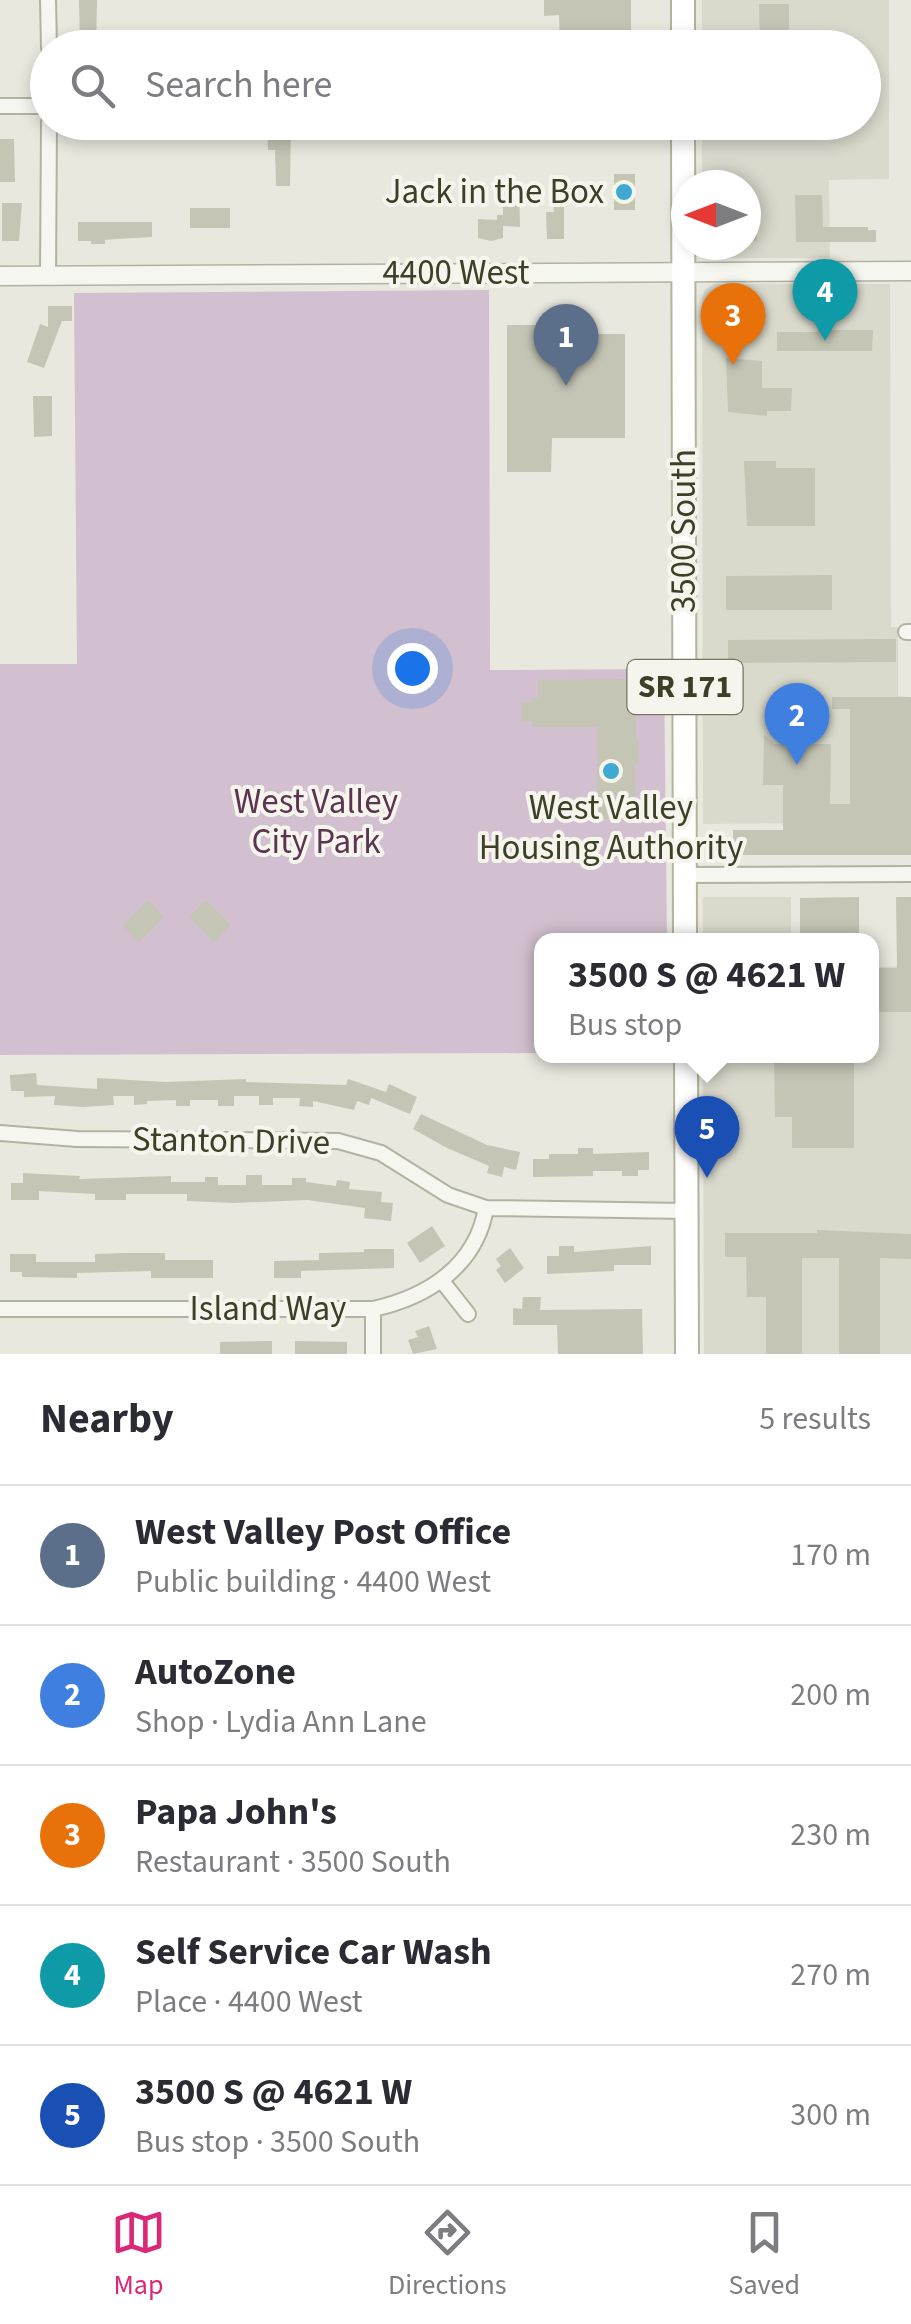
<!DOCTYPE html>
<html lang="en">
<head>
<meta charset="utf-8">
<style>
	body { margin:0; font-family:"Source Sans 3",sans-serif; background:#f2f2f3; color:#2b2b33 }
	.compass { position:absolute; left:671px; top:170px; width:90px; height:90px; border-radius:50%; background:#fff; box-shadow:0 5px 15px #0003; rotate:270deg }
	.you { position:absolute; left:412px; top:668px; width:35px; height:35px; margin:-25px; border:8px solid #fff; border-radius:50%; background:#1a73e8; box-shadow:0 0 0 15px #1a73e833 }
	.badge { display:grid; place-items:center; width:65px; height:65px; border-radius:50%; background:#db2777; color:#fff; font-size:32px; font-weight:700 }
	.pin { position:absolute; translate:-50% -82px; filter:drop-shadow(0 2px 5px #0008) }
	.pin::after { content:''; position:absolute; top:52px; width:35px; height:30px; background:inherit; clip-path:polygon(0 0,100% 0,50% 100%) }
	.popup { position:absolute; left:534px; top:933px; width:345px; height:130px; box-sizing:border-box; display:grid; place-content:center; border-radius:20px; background:#fff; filter:drop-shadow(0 2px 8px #0005); font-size:32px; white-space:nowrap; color:#7c7c81 }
	.popup b { font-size:38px; color:#2b2b33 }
	.popup::after { content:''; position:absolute; left:50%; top:100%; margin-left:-20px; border:20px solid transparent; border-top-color:#fff }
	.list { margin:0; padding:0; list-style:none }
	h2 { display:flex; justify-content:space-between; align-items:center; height:130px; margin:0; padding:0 40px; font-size:42px }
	h2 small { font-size:32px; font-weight:400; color:#7c7c81 }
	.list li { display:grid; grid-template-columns:65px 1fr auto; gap:30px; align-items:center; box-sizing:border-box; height:140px; padding:0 40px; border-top:2px solid #e1e1e2 }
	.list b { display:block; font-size:38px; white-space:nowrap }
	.list p { margin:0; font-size:32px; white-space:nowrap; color:#7c7c81 }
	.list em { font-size:32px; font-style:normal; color:#7c7c81 }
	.icon { flex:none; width:55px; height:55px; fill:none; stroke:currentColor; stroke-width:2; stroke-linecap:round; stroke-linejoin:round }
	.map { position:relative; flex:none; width:911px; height:1354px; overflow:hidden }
	.search { position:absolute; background:#fff; box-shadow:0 5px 15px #0003; left:30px; right:30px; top:30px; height:110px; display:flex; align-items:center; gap:25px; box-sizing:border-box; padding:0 35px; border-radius:55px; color:#7c7c81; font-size:38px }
	.sheet { height:830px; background:#fff }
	nav { display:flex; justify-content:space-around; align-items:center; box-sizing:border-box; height:140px; border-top:2px solid #e1e1e2; background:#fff; font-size:28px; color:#7c7c81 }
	nav a { display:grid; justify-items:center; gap:5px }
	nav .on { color:#db2777 }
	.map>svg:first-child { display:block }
</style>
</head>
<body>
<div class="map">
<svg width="911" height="1354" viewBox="0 0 911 1354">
	<rect width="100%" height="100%" fill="#e8e8de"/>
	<path fill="#d9dacc" d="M702,0H889V179L829,180L830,258H702V245H746V185H702V123L864,122V48L702,47Z
		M714,284H890L891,627H898V696L911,697V822L703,824L702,299L705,290Z
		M703,897H791V940H703Z
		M911,966V1354H704L703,1056H872V967Z"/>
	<path fill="#d2bfcf" d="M489,290L490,670L664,669L667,940H542V1053L0,1055V664H77L74,293Z"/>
	<path fill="#c4c5b5" d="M79,0H97L96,48H80Z
		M544,0H631V34H635V48H560L559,15L544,16Z
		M759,4H789V46H760Z
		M267,127H291L290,186H276L275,150H268Z
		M0,139H14L15,182H0Z
		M614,174H635V210H614Z
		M519,183L520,227L503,226V238L491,241L478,238V219L497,220V215H503V184Z
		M746,194H756L757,241H746Z
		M795,195H822L823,227H868V230H876V242H796Z
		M564,202V239H547L546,212H554L553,203Z
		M2,203H22L19,241H2Z
		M190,208H230V228H190Z
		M78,222H152V237L116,239L105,240V244H91V241H78Z
		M48,306H72V321H62L44,368L27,362L40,324L48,327Z
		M507,325H551V334H625V438H552L551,472H507Z
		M818,326H830V330H873L872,351H777V332H818Z
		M726,358L762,361V388H792L791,411H767V416L728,412Z
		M33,396H52V436L34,437Z
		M744,461H776V468H815V526H747Z
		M832,575V610H726V576Z
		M896,639V662L728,663V640Z
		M636,679V739H639V764H635L636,819H597L598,727H532V721L521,722V702H532V698H538V680Z
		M832,697H911V855H733V830H783V785H763L764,734L774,744H831L830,804H850V709H832Z
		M859,897V940H800V898Z
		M896,897H911V1012H872V968H897Z
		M148,900L164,917L139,942L123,926Z
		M206,900L231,925L214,942L189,917Z
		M792,1056H854V1148H792V1117H775L774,1060H792Z
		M36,1073L37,1085L97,1089V1078L165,1082L246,1079V1082L346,1085L348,1079L386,1092L389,1084L417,1097L410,1114L371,1098L369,1105L357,1101L354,1110L313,1101V1107L299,1106L300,1098H273V1105H259V1096H234V1106H218V1100H190V1106H176V1100L147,1101V1104L134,1105V1096H113L114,1105L83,1107L54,1105L55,1096L24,1097V1091H11L10,1075Z
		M421,1114L487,1145L520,1152L516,1170L504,1167L502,1177L487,1173L489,1166L447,1148L413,1129Z
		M578,1148H593V1154L649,1152V1170H638V1176H622V1171H593V1176L533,1177V1159H549V1154H578Z
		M23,1173L80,1176L79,1179L171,1176V1182H205V1177H218V1185H246V1175H262V1185H292V1178H306V1182L336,1186L337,1180L350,1182L349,1189L382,1192L381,1202L393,1203L391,1221L364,1218L365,1208L307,1200L234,1203L187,1201V1194H126V1200H95V1194L39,1191V1200H11V1183H23Z
		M432,1226L445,1246L420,1263L407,1243Z
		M817,1230L911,1234V1259L880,1258V1354H839V1258H802V1354H766V1297H747L746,1257H725V1233H817Z
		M559,1246H574V1252L651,1246V1265H614V1271L547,1274V1256H559Z
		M510,1248L524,1268L505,1283L496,1270L501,1266L496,1259Z
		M364,1249H394V1268L301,1271V1278H274V1261L319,1260V1253L364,1252Z
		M125,1253H165V1260H213V1278H151V1271L77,1273V1278L22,1277V1272H10V1254H36V1262H95V1254Z
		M523,1297H541L540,1310L642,1309L643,1354H558L557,1325H513V1308L522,1309Z
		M429,1326L437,1349L413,1354L408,1340L418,1337L415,1331Z
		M272,1341V1354H220V1342Z
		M295,1341L347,1342V1354H295Z"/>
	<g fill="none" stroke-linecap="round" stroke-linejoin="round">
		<g stroke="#b2b2a3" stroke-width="18">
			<path id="minor" d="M48,0L49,48
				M0,106H48
				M48,275L49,122
				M906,632H911
				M685,875L911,874
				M0,1133L77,1139L338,1141L381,1153L448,1195L486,1208L686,1211
				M442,1281L468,1314
				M0,1309H373C428,1297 476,1266 486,1208
				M373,1354V1309"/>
		</g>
		<g stroke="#b2b2a3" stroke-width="21">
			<path id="tertiary" d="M0,276L911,271"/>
		</g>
		<g stroke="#b3b49d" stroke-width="26">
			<path id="primary" d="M683,0V48
				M683,122L685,940
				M686,1056L687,1354"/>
		</g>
		<use href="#minor" stroke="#f6f6f1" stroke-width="14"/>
		<use href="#tertiary" stroke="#f6f6f1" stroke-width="18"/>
		<use href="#primary" stroke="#fff" stroke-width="22"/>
	</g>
	<g fill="#3ea9d1" stroke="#f5f5ed" stroke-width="4">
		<circle cx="624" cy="192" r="10"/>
		<circle cx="611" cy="771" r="10"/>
	</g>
	<g text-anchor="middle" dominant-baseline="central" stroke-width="8" stroke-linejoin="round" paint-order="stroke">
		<rect fill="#f5f5ed" stroke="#757662" stroke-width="2.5" x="627.5" y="660" width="115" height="54" rx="8"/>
		<g font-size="32" font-weight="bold" fill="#3e3f27">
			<text x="685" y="687">SR 171</text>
		</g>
		<g font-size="35" fill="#3e3f27" stroke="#f5f5ed" text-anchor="end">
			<text x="604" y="192">Jack in the Box</text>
			<text x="611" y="808" text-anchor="middle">West Valley<tspan x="611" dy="40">Housing Authority</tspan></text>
		</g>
		<g font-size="35" fill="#3e3f27" stroke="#f5f5ed">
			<text x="456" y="273">4400 West</text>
			<text transform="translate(684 531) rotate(-90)">3500 South</text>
			<text transform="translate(231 1141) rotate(1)">Stanton Drive</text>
			<text x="268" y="1309">Island Way</text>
		</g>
		<g font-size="35" fill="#5b3452" stroke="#f5f5ed">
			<text x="316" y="802">West Valley<tspan x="316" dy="40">City Park</tspan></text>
		</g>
	</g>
</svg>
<svg class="compass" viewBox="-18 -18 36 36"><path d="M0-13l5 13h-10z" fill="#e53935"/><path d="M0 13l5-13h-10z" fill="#7c7c81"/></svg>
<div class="you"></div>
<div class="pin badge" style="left:566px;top:386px;background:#5c6f8a">1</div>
<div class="pin badge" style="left:797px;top:765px;background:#3f7fe0">2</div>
<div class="pin badge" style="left:733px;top:365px;background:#e8710a">3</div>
<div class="pin badge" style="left:825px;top:341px;background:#0f9aa8">4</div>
<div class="pin badge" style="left:707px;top:1178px;background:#1a4fb4">5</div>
<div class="popup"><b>3500 S @ 4621 W</b>Bus stop</div>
<div class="search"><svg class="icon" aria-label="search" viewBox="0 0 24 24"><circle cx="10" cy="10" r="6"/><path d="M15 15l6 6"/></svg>Search here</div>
</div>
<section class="sheet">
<h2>Nearby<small>5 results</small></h2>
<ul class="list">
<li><span class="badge" style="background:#5c6f8a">1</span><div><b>West Valley Post Office</b><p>Public building · 4400 West</p></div><em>170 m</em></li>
<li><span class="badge" style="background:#3f7fe0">2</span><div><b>AutoZone</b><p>Shop · Lydia Ann Lane</p></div><em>200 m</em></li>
<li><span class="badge" style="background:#e8710a">3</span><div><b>Papa John's</b><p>Restaurant · 3500 South</p></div><em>230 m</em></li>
<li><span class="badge" style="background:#0f9aa8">4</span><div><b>Self Service Car Wash</b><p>Place · 4400 West</p></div><em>270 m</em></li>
<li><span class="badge" style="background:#1a4fb4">5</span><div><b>3500 S @ 4621 W</b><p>Bus stop · 3500 South</p></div><em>300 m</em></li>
</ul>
</section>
<nav>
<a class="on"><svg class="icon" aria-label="map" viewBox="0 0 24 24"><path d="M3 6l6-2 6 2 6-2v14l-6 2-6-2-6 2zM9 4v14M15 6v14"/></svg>Map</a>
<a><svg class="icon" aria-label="directions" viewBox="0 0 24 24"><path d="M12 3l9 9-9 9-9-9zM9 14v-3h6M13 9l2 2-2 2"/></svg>Directions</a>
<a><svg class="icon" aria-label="saved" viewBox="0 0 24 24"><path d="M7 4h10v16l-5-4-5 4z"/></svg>Saved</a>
</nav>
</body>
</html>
